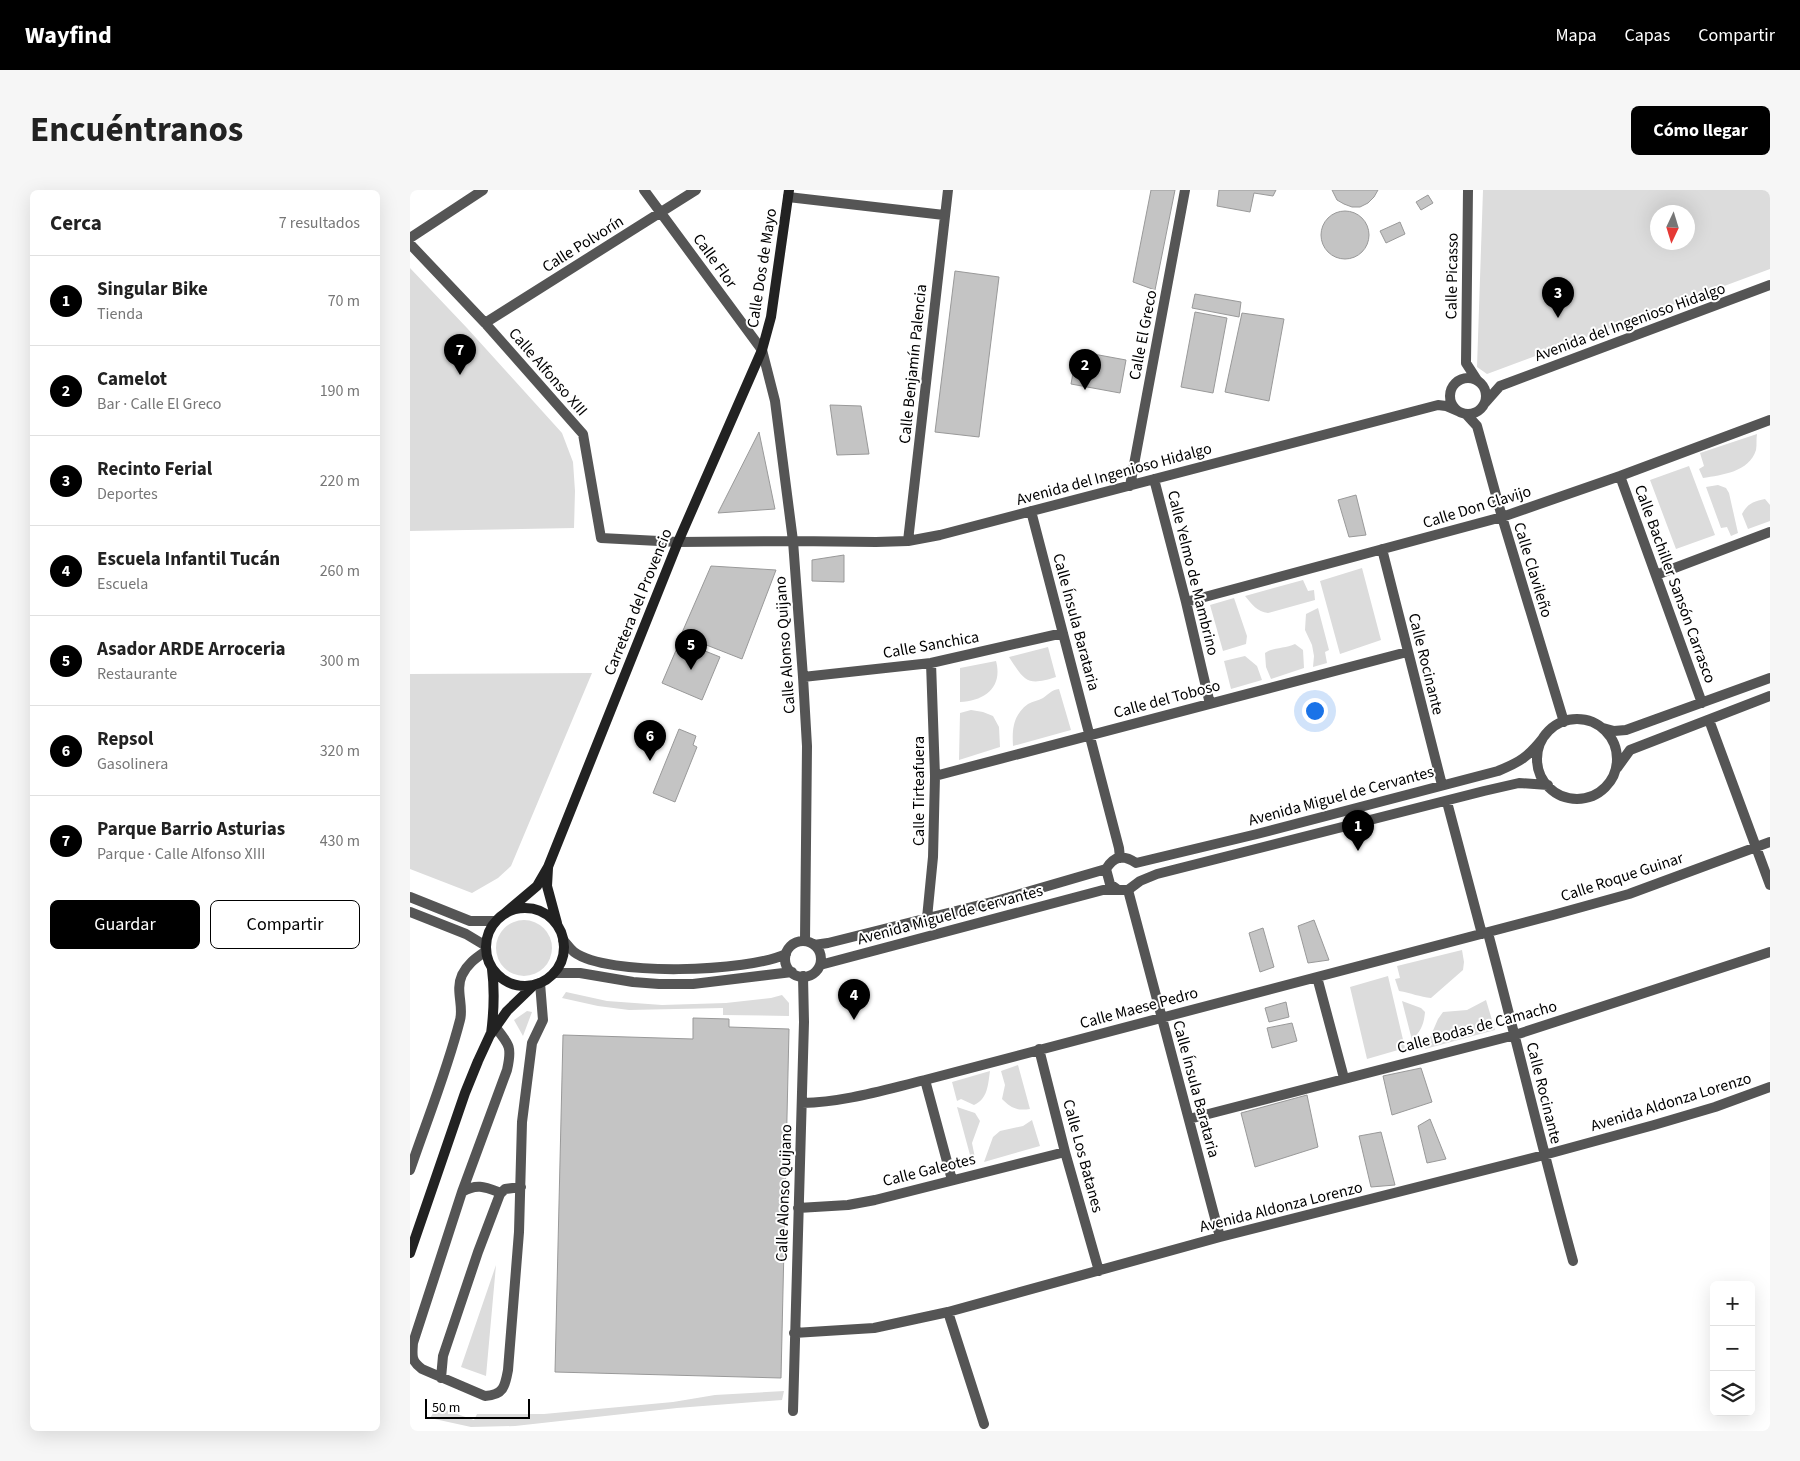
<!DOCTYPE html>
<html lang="es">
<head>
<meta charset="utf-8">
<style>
	body { margin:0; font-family:"Source Sans 3",sans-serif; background:#f6f6f6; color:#222 }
	.controls { position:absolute; right:15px; bottom:15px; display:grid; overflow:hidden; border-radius:8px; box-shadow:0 5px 20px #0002 }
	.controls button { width:45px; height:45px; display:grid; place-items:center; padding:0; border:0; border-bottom:1px solid #e0e0e0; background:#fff; color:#222; font:25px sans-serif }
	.compass { position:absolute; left:1240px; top:15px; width:45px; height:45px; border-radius:50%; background:#fff; box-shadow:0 5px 20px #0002; rotate:184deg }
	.scale { position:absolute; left:15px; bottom:12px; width:105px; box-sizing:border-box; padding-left:5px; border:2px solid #000; border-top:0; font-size:14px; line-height:18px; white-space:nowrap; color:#000; -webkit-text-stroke:4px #fff; paint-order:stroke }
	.you { position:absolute; left:904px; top:520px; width:18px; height:18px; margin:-12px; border:4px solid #fff; border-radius:50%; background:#1a73e8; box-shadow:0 0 0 8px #1a73e833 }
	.badge { display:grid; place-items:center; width:32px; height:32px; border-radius:50%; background:#000; color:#fff; font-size:16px; font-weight:700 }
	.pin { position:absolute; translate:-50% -41px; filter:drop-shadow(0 1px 2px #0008) }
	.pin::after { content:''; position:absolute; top:26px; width:18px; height:15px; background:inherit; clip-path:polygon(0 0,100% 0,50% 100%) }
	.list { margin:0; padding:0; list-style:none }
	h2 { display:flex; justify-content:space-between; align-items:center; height:65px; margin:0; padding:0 20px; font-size:21px }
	h2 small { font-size:16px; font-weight:400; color:#767676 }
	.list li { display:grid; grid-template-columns:32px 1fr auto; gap:15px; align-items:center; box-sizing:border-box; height:90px; padding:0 20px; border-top:1px solid #e0e0e0 }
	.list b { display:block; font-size:19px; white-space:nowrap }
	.list p { margin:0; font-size:16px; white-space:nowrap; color:#767676 }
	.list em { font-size:16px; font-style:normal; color:#767676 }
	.actions { display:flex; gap:10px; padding:15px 20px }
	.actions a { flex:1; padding:11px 0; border:1px solid #000; border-radius:8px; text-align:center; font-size:18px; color:#000 }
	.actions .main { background:#000; color:#fff }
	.icon { flex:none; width:28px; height:28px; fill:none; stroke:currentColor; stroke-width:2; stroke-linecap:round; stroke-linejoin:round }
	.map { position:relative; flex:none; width:1360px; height:1241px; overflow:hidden; border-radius:8px }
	header { display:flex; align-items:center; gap:30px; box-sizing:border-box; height:70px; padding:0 25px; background:#000; color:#fff }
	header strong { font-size:24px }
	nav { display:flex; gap:28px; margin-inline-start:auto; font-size:18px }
	.intro { display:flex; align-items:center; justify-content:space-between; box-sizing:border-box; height:120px; padding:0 30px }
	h1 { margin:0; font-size:35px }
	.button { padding:12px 22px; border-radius:8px; background:#000; color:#fff; font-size:18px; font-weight:700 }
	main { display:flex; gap:30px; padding:0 30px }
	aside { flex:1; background:#fff; border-radius:8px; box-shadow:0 5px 20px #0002 }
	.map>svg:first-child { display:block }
</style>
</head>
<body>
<header>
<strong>Wayfind</strong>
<nav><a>Mapa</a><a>Capas</a><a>Compartir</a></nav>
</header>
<div class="intro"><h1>Encuéntranos</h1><a class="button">Cómo llegar</a></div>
<main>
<aside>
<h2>Cerca<small>7 resultados</small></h2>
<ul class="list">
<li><span class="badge">1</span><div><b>Singular Bike</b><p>Tienda</p></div><em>70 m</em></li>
<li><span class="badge">2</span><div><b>Camelot</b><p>Bar · Calle El Greco</p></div><em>190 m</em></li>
<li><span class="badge">3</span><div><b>Recinto Ferial</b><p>Deportes</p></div><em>220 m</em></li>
<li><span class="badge">4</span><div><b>Escuela Infantil Tucán</b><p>Escuela</p></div><em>260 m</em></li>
<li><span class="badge">5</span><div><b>Asador ARDE Arroceria</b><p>Restaurante</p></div><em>300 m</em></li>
<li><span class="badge">6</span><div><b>Repsol</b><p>Gasolinera</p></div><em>320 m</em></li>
<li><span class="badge">7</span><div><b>Parque Barrio Asturias</b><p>Parque · Calle Alfonso XIII</p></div><em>430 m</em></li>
</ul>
<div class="actions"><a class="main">Guardar</a><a>Compartir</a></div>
</aside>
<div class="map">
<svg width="1360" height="1241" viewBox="0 0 1360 1241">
	<rect width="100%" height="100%" fill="#fff"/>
	<path fill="#dcdcdc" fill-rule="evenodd" d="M1073,0H1360V79L1077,184L1067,177ZM1248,22H1278V52H1248Z
		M0,78L57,138L152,243L163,272L165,301L164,338L0,341Z
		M1347,244C1346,249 1347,255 1346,260C1339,282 1312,285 1293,288L1289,279L1294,276L1290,263Z
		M1279,276L1305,345L1266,359L1240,290Z
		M1308,295L1316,298L1319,303L1328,343L1321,346L1317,337L1311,338L1296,297Z
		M1355,309L1360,315V331L1338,339L1332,324C1337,314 1344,311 1355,309Z
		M952,378L971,450L930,464L910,391Z
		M893,390L898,401L904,400L905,410L858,423C847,422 842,414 835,406Z
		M824,408L837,446L836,454L813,461L800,415Z
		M908,418L919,460L915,462L917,473L903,477L904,466L902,455L895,440L896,424Z
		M885,454L893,460L894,478L861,489L856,477L855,463C863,457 875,459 885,454Z
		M638,457L646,487C618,496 615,492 599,467Z
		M835,466L847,476L852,490L821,499L814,471Z
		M586,471C593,497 575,511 550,512V478Z
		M182,483L101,676L88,688L62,703L0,679V484Z
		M649,499L661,540L603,556C602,539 603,525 618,514C623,511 628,511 633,508C639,504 641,500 649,499Z
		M561,520L573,522L583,526L589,537L590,557L549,570L550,523Z
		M86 758a28 28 0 1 1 56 0a28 28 0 1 1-56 0Z
		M1052,760L1054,772L1053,780L1021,808C1010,807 1001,803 989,801L985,789L990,788L987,776Z
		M978,786L995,858L957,869L940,797Z
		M156,802L197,811L252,815L316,813L361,808L372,805L379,813V826L313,825V818L219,820L188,816L152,808Z
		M1076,810L1085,840L1015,859L1028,829L1033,822L1057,820Z
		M992,811L1011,818L1015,822C1014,834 1011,841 1002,850Z
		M117,821L122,822L113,846L104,830Z
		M608,875L620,919C607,921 601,918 592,909L595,895L591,881Z
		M580,881C578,894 578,909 564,915L551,909L547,911L542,892Z
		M547,917L565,923L570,931L562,953L566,973L563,976Z
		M622,930L630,956L574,972L583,947L590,941L613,936Z
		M86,1075L76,1186L51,1177Z
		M374,1201L372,1210L267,1218L105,1236L61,1237L20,1228L27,1217L64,1230L67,1224H134L263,1212L305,1205Z"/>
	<path fill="#c4c4c4" stroke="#999" d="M741,0H765L745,100L723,92Z
		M809,0H866L863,6L844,3L840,22L807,16Z
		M922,0H968L964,7L958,13L950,17H942L934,14L927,10Z
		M1018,5L1023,13L1011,20L1006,12Z
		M911 45a24 24 0 1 1 48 0a24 24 0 1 1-48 0Z
		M990,32L995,44L976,53L970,41Z
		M545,81L589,87L569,247L525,242Z
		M785,104L831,112L829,127L782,118Z
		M785,122L817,128L803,203L771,197Z
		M832,123L874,129L859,211L815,202Z
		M667,161L716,170L710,203L661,194Z
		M420,215L451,216L459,264L427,265Z
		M349,242L365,319L308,323Z
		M946,305L956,345L939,347L928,310Z
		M434,365V392L402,391V370Z
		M301,376L366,380L332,469L271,445Z
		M270,451L310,467L292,510L252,493Z
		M269,539L286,546L283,555L287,557L265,612L243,603Z
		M904,730L919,770L898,773L888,736Z
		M853,738L864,777L850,782L839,743Z
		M876,812L879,827L859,832L855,818Z
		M283,828L319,829V837L379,839L371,1188L145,1182L153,845L283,849Z
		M882,833L887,851L862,858L857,838Z
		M1011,878L1022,912L982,925L973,886Z
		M897,905L908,957L845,977L831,923Z
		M1020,929L1036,969L1017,973L1008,936Z
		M971,942L985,995L961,997L949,946Z"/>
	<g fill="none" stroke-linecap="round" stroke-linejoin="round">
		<path stroke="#555" stroke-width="10" d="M234,0L352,160L365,211L383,351L393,487L397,556L395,751
			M1058,0L1056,173L1067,190
			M378,7L534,25
			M0,48L73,0
			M0,54L75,133L173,244L191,348L268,352L383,351L466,352L498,351L530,345L1028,215L1036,216L1050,222
			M75,133L286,0
			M1040 206a18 18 0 1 1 36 0a18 18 0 1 1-36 0Z
			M1075,213L1090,196L1360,95
			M1056,224L1067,236L1092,327L1154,532
			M1210,286L1292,513
			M744,289L776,412L800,514
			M720,296L775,0
			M621,321L709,658L710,668
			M498,351L538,0
			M972,359L1032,595
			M1246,385L1360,342
			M776,412L1092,327L1210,286L1360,230
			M393,487L521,473L653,443
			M1127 569a40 40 0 1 1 80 0a40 40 0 1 1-80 0Z
			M1299,530L1360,695
			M1193,538L1204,541L1216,540L1360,488
			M1207,578L1220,560L1360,506
			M525,586L997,462
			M1037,612L1072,744
			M696,679L700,694L707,699
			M718,700L810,1047
			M0,707L60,731H85
			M0,722L56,744L76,756
			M517,728L523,667L525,586L521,473
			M1078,743C1107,852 1133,962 1163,1071
			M153,750C157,754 160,759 164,762C197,787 339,782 376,764
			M375 769a18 18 0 1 1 36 0a18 18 0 1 1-36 0Z
			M404,755L418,753L586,711L696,679C704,666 713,664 726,673L847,644L1088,581C1110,572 1118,567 1133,548
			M410,775L693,700H718L730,691L747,684L1074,601L1109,593L1138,595
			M144,783H170L223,792L249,794H283L382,782
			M907,787L934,888
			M86,838C100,855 102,858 97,880L52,1002L3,1153C2,1166 1,1171 12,1179L75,1206C94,1205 95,1196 98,1180L109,1042L112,932L122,853L133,830L130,793
			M629,859L655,962L689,1081
			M515,890L542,990
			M392,913C435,912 473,900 515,890L1143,725L1219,704L1360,652
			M779,929L1105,845L1360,762
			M0,980C17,930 37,881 50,830C54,816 45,800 52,785C58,773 66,768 76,761
			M52,1002C67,993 75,997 91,1003
			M388,1018L438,1015L465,1010L655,962
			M538,1122L574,1234
			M384,1143L464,1138L538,1122L810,1047L1134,965L1244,935L1305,917L1360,897
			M31,1188L33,1166L68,1062L90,1004L95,999L111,997
			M383,1221L394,832L393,786"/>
		<path stroke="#222" stroke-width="10" d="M138,678L137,696L147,733
			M76 757a39 39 0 1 1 78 0a39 39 0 1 1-78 0Z
			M94,724L127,696L138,677L268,352L352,160L361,127L379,0
			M81,844C84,821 85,802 82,779
			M0,1063L55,903L68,871L80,845L97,821L124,795"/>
	</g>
	<g text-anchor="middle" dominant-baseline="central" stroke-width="4" stroke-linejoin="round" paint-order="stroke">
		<g font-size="16" fill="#000" stroke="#fff">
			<text transform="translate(173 54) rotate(-32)">Calle Polvorín</text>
			<text transform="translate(305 71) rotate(54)">Calle Flor</text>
			<text transform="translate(352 78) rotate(-81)">Calle Dos de Mayo</text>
			<text transform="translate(1042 86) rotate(-89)">Calle Picasso</text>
			<text transform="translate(1220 132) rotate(-20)">Avenida del Ingenioso Hidalgo</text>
			<text transform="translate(733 145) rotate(-79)">Calle El Greco</text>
			<text transform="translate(503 174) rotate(-84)">Calle Benjamín Palencia</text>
			<text transform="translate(138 182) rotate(49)">Calle Alfonso XIII</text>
			<text transform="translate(704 284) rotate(-15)">Avenida del Ingenioso Hidalgo</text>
			<text transform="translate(1067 317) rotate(-17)">Calle Don Clavijo</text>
			<text transform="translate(1123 380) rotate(73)">Calle Clavileño</text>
			<text transform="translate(783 383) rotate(76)">Calle Yelmo de Mambrino</text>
			<text transform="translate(1265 394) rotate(70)">Calle Bachiller Sansón Carrasco</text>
			<text transform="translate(228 412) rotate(-68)">Carretera del Provencio</text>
			<text transform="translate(666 432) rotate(75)">Calle Ínsula Barataria</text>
			<text transform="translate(375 455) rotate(-94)">Calle Alonso Quijano</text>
			<text transform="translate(521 455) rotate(-10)">Calle Sanchica</text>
			<text transform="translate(1016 474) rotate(76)">Calle Rocinante</text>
			<text transform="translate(757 509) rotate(-15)">Calle del Toboso</text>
			<text transform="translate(509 601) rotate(-90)">Calle Tirteafuera</text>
			<text transform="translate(931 606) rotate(-15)">Avenida Miguel de Cervantes</text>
			<text transform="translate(1212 687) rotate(-18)">Calle Roque Guinar</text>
			<text transform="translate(540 725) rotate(-15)">Avenida Miguel de Cervantes</text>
			<text transform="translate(729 818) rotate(-15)">Calle Maese Pedro</text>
			<text transform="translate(1067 837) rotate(-15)">Calle Bodas de Camacho</text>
			<text transform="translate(786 899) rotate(75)">Calle Ínsula Barataria</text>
			<text transform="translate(1134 903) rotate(76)">Calle Rocinante</text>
			<text transform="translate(1261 912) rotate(-17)">Avenida Aldonza Lorenzo</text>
			<text transform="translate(673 966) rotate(75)">Calle Los Batanes</text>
			<text transform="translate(519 980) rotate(-14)">Calle Galeotes</text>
			<text transform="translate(374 1003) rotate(-88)">Calle Alonso Quijano</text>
			<text transform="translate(871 1017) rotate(-14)">Avenida Aldonza Lorenzo</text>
		</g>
	</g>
</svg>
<div class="controls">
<button>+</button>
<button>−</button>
<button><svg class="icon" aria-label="layers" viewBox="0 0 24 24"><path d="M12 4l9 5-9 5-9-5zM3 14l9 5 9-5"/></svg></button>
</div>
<svg class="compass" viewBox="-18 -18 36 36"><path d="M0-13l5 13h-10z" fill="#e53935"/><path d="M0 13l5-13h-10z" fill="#767676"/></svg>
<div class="scale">50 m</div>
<div class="you"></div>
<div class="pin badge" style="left:948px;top:661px">1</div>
<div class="pin badge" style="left:675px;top:200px">2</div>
<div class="pin badge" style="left:1148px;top:128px">3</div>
<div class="pin badge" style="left:444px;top:830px">4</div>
<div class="pin badge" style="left:281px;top:480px">5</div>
<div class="pin badge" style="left:240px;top:571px">6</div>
<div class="pin badge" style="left:50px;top:185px">7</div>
</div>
</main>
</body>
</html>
